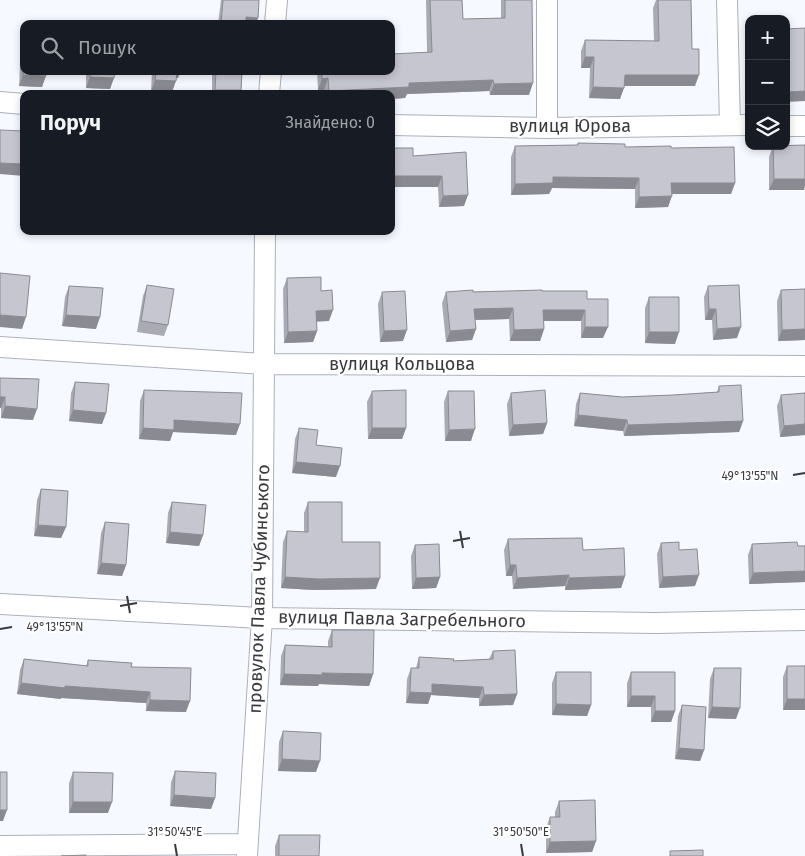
<!DOCTYPE html>
<html lang="uk">
<head>
<meta charset="utf-8">
<style>
	body { margin:0; font-family:"Fira Sans",sans-serif; background:#242831; color:#f1f3f6 }
	.controls { position:absolute; right:15px; top:15px; display:grid; overflow:hidden; border-radius:10px; box-shadow:0 2px 8px #0003 }
	.controls button { width:45px; height:45px; display:grid; place-items:center; padding:0; border:0; border-bottom:1px solid #363941; background:#171b24; color:#f1f3f6; font:25px sans-serif }
	.list { margin:0; padding:0; list-style:none }
	h2 { display:flex; justify-content:space-between; align-items:center; height:65px; margin:0; padding:0 20px; font-size:21px }
	h2 small { font-size:16px; font-weight:400; color:#9ea1a6 }
	.icon { flex:none; width:28px; height:28px; fill:none; stroke:currentColor; stroke-width:2; stroke-linecap:round; stroke-linejoin:round }
	.map { position:relative; flex:none; width:805px; height:856px; overflow:hidden }
	.search { position:absolute; background:#171b24; box-shadow:0 2px 8px #0003; left:20px; top:20px; width:375px; height:55px; display:flex; align-items:center; gap:12px; box-sizing:border-box; padding:0 18px; border-radius:10px; color:#9ea1a6; font-size:19px }
	.panel { position:absolute; background:#171b24; box-shadow:0 2px 8px #0003; left:20px; top:90px; width:375px; height:145px; border-radius:10px }
	.map>svg:first-child { display:block }
</style>
</head>
<body>
<div class="map">
<svg width="805" height="856" viewBox="0 0 805 856">
	<rect width="100%" height="100%" fill="#f6f9ff"/>
	<g fill="none" stroke-linecap="round" stroke-linejoin="round">
		<g stroke="#acb0b9" stroke-width="22">
			<path id="street" d="M547,0V128
				M727,0L730,125
				M275,24L277,0
				M269,94L271,71
				M0,102L24,104
				M391,125L547,128L749,125
				M786,126H805
				M0,347L263,364L805,366
				M0,604L262,618L656,623L805,620
				M0,846L247,844
				M247,856L262,618L265,231"/>
		</g>
		<use href="#street" stroke="#fff" stroke-width="20"/>
	</g>
	<path fill="#a9aab3" d="M221,0H259L256,24H218Z
		M426,0H462L463,19L501,18V0H532L529,95H490L489,91L407,94L405,98L391,99V94H324V90H318L317,71H391L427,52Z
		M656,0H691L692,49L695,86H624L620,99L589,98L590,68H581V51L585,40L654,41L653,8Z
		M24,36V71H115L110,89L86,88V75L46,72L42,87L19,86L21,44Z
		M152,71H180L178,78H176L172,92L151,91Z
		M212,71H242L241,90L240,94H212Z
		M578,143L625,147L671,148L735,183L731,194H672L668,207L635,208V189L552,188L549,194L511,195V157L515,146L577,145Z
		M773,146L804,190H769V157Z
		M391,148L413,156L466,152L464,206L439,207L438,187H391Z
		M287,278L321,291L329,321H316L317,331L313,342L284,343L283,289Z
		M147,285L168,325L164,336L137,332L143,296Z
		M69,286L96,329L62,326L65,297Z
		M708,286L737,338L713,340L712,320H705L704,297Z
		M805,289V340L778,341L777,301L781,290Z
		M542,291L587,299L603,338H581V321H543L544,329L540,341H510L509,319L475,320L476,329L472,340L446,342L442,303L446,292Z
		M382,292L403,341L380,342L378,304Z
		M649,297L675,344L645,343V308Z
		M0,378L33,420L1,418V408Z
		M75,382L106,413L102,424L69,421L71,393Z
		M719,386L743,421L739,432L624,436L623,431L574,426L576,404L580,393L622,397L673,395L717,392Z
		M144,390L236,435L173,432L170,441L139,439L140,401Z
		M372,391L406,428L402,439H368L367,402Z
		M448,391L471,441H445L444,402Z
		M511,393L547,423L543,434L509,436L507,404Z
		M805,393V435L780,437L777,406L781,395Z
		M299,428L316,445L336,477L292,473L295,439Z
		M41,489L66,527L61,538L34,536L37,500Z
		M172,502L203,535L199,546L166,543L168,513Z
		M308,502L342,542L376,589L314,590L281,588L283,542L287,531L304,532V513Z
		M105,522L126,565L122,576L97,574L101,533Z
		M508,539L583,550L625,576L621,588L565,590V586L513,589L512,576H506L504,550Z
		M661,543L679,550L695,586L659,588L657,554Z
		M752,544L805,546V582L749,584L748,555Z
		M415,545L440,577L436,588L412,589L411,556Z
		M332,630L373,674L369,686L319,684L318,686L280,685L281,656L285,645L328,647V641Z
		M493,651L517,694L513,705L479,706V698L431,695L428,704L406,703L407,679L411,668H416L419,657L453,661L489,659Z
		M24,659L86,666L88,660L131,667L186,712L146,711V703L61,698V699L17,694L20,670Z
		M787,666H805V710H783V677Z
		M714,668L736,719L708,718L710,679Z
		M556,672L591,705L587,716L552,715V683Z
		M631,672L675,711L671,722H651V707H627V683Z
		M682,705L704,750L700,761L675,759L678,716Z
		M283,731L316,772L278,771L279,742Z
		M175,771L215,798L211,809L170,806L171,782Z
		M73,772L108,813H69V783Z
		M559,801L596,841L592,852L546,853V828L550,817H555V812Z
		M279,835L319,856H275V846Z"/>
	<path fill="#8a8b92" d="M246,17L258,18L256,24H244Z
		M585,57H594L590,68H581Z
		M43,71H87L86,75Z
		M176,71H180L178,78H173Z
		M23,75L46,76L42,87L19,86Z
		M625,75H699L695,86H621Z
		M90,77L114,78L110,89L86,88Z
		M328,78L324,90H318L322,79Z
		M155,80L176,81L172,92L151,91Z
		M493,80L489,91L407,94L405,98L391,99V94H328L329,91L409,83Z
		M533,83L529,95H490L494,84Z
		M593,87L624,88L620,99L589,98Z
		M215,90H241L240,94H214Z
		M805,91V101L786,102V92Z
		M0,163L24,164V176L0,174Z
		M805,175V186L804,190H769L774,179Z
		M391,176H442L438,187H391Z
		M553,177L639,178L635,189L552,188L549,194L511,195L515,184Z
		M671,183H735L731,194H667Z
		M468,195L464,206L439,207L443,196Z
		M672,196L668,207L635,208L639,197Z
		M513,308L509,319L470,320L474,309Z
		M709,309H716L712,320H705Z
		M333,310L329,321L312,322L316,311Z
		M543,310H585L581,321H539Z
		M0,315L26,317L22,329L0,327Z
		M66,315L100,317L96,329L62,326Z
		M585,327H608L603,338H581Z
		M741,327L737,338L713,340L717,329Z
		M476,329L472,340L446,342L450,331Z
		M544,329L540,341H510L514,330Z
		M805,329V340L778,341L782,330Z
		M407,330L403,341L380,342L384,331Z
		M317,331L313,342L284,343L288,332Z
		M649,332H679L675,344L645,343Z
		M0,397H5L1,408H0Z
		M5,406L37,409L33,420L1,418Z
		M73,410L106,413L102,424L69,421Z
		M578,415L627,420L623,431L574,426Z
		M174,420L240,424L236,435L173,432L170,441L139,439L143,428Z
		M743,421L739,432L624,436L628,425Z
		M547,423L543,434L509,436L513,425Z
		M805,424V435L780,437L784,426Z
		M372,428H406L402,439H368Z
		M475,429L471,441H445L449,430Z
		M296,462L340,466L336,477L292,473Z
		M38,525L66,527L61,538L34,536Z
		M170,532L203,535L199,546L166,543Z
		M101,563L126,565L122,576L97,574Z
		M510,565H516L512,576H506Z
		M805,571V582L749,584L753,573Z
		M569,575L565,586L513,589L517,578Z
		M699,575L695,586L659,588L663,577Z
		M625,576L621,588L565,590L569,578Z
		M285,577L380,578L376,589L314,590L281,588Z
		M440,577L436,588L412,589L416,578Z
		M322,673L373,674L369,686L319,684L318,686L280,685L284,674Z
		M21,683L150,692L146,703L61,698V699L17,694Z
		M432,684L483,687L479,698L431,695L428,704L406,703L410,692Z
		M517,694L513,705L479,706L484,695Z
		M631,696H655L651,707H627Z
		M787,699H805V710H783Z
		M150,700L190,701L186,712L146,711Z
		M556,704L591,705L587,716L552,715Z
		M712,707L740,708L736,719L708,718Z
		M655,711H675L671,722H651Z
		M679,748L704,750L700,761L675,759Z
		M282,759L320,761L316,772L278,771Z
		M174,795L215,798L211,809L170,806Z
		M73,802H112L108,813H69Z
		M0,810H7L3,821H0Z
		M596,841L592,852L546,853L550,842Z"/>
	<path fill="#c5c6d0" stroke="#8a8b92" d="M223,0H259L258,18L246,17V24H221Z
		M430,0H462L463,19L505,18V0H532L533,83L494,84L493,80L409,83V87L329,91L328,78L322,79V71H391V54L432,52Z
		M658,0H691L692,49H699V75H625L624,88L593,87L594,57H585V40L659,41Z
		M805,28V91L786,92V29Z
		M24,63V71H47L46,76L23,75Z
		M90,71H115L114,78L90,77Z
		M156,71H177L176,81L155,80Z
		M216,71H242L241,90H215Z
		M0,130L24,131V164L0,163Z
		M578,143L625,144V147L671,146V148L734,147L735,183H671L672,196L639,197V178L553,177V183L515,184V146L578,145Z
		M805,145V179H774L773,146Z
		M391,148H413V156L466,152L468,195L443,196L442,176H391Z
		M0,273L30,276L26,317L0,315Z
		M321,277V291L332,290L333,310L316,311L317,331L288,332L287,278Z
		M147,285L174,289L168,325L141,321Z
		M739,285L741,327L717,329L716,309H709L708,286Z
		M69,286L103,288L100,317L66,315Z
		M805,289V329L782,330L781,290Z
		M473,290V292L542,290V291H587V299H608V327H585V310H543L544,329L514,330L513,308L474,309L476,329L450,331L446,292Z
		M405,291L407,330L384,331L382,292Z
		M649,297H679V332H649Z
		M0,378L39,379L37,409L5,406V397H0Z
		M75,382L109,384L106,413L73,410Z
		M741,385L743,421L628,425L627,420L578,415L580,393L622,397L673,395L719,392V386Z
		M144,390L242,393L240,424L174,420V430L143,428Z
		M406,390V428H372V391Z
		M545,390L547,423L513,425L511,393Z
		M448,391H474L475,429L449,430Z
		M805,393V424L784,426L781,395Z
		M299,428L318,430L316,445L342,448L340,466L296,462Z
		M41,489L68,491L66,527L38,525Z
		M172,502L206,505L203,535L170,532Z
		M308,502H342V542H380V578L318,579L285,577L287,531L308,532Z
		M105,522L129,524L126,565L101,563Z
		M582,538L583,550L624,548L625,576L569,578V575L517,578L516,565H510L508,539Z
		M679,542V550L697,549L699,575L663,577L661,543Z
		M797,542L798,546H805V571L753,573L752,544Z
		M439,544L440,577L416,578L415,545Z
		M332,630H374L373,674L322,673V675L284,674L285,645L332,647Z
		M515,650L517,694L484,695L483,687L432,684V693L410,692L411,668H419V657L454,659L453,661L493,659V651Z
		M24,659L88,666V660L132,663L131,667L191,668L190,701L150,700V692L65,686V688L21,683Z
		M787,666H805V699H787Z
		M714,668H741L740,708L712,707Z
		M556,672H591V705L556,704Z
		M631,672H675V711H655V696H631Z
		M682,705L706,707L704,750L679,748Z
		M283,731L321,733L320,761L282,759Z
		M175,771L216,773L215,798L174,795Z
		M0,772H7V810H0Z
		M73,772L113,773L112,802H73Z
		M595,800L596,841L550,842V817H560L559,801Z
		M279,835H320L319,856H279Z
		M703,850V856H670V851Z
		M86,855V856H61Z"/>
	<path fill="none" stroke="#393a3e" stroke-width="2" d="M793,475L805,473M460,531L463,548M453,541L470,538M127,596L130,613M120,606L137,603M0,629L12,627M175,844L177,856M521,844L523,856"/>
	<g text-anchor="middle" dominant-baseline="central" stroke-width="4.5" stroke-linejoin="round" paint-order="stroke">
		<g font-size="18" fill="#393a3e" stroke="#fff">
			<text x="570" y="126">вулиця Юрова</text>
			<text x="402" y="364">вулиця Кольцова</text>
			<text transform="translate(259 589) rotate(-88)">провулок Павла Чубинського</text>
			<text transform="translate(402 619) rotate(1)">вулиця Павла Загребельного</text>
		</g>
	</g>
	<g font-size="12" text-anchor="middle" fill="#393a3e" stroke="#fff" stroke-width="4.5" stroke-linejoin="round" paint-order="stroke">
		<text x="750" y="480">49°13'55"N</text>
		<text x="55" y="631">49°13'55"N</text>
		<text x="175" y="836">31°50'45"E</text>
		<text x="521" y="836">31°50'50"E</text>
	</g>
</svg>
<div class="controls">
<button>+</button>
<button>−</button>
<button><svg class="icon" aria-label="layers" viewBox="0 0 24 24"><path d="M12 4l9 5-9 5-9-5zM3 14l9 5 9-5"/></svg></button>
</div>
<div class="search"><svg class="icon" aria-label="search" viewBox="0 0 24 24"><circle cx="10" cy="10" r="6"/><path d="M15 15l6 6"/></svg>Пошук</div>
<section class="panel">
<h2>Поруч<small>Знайдено: 0</small></h2>
<ul class="list">
</ul>
</section>
</div>
</body>
</html>
